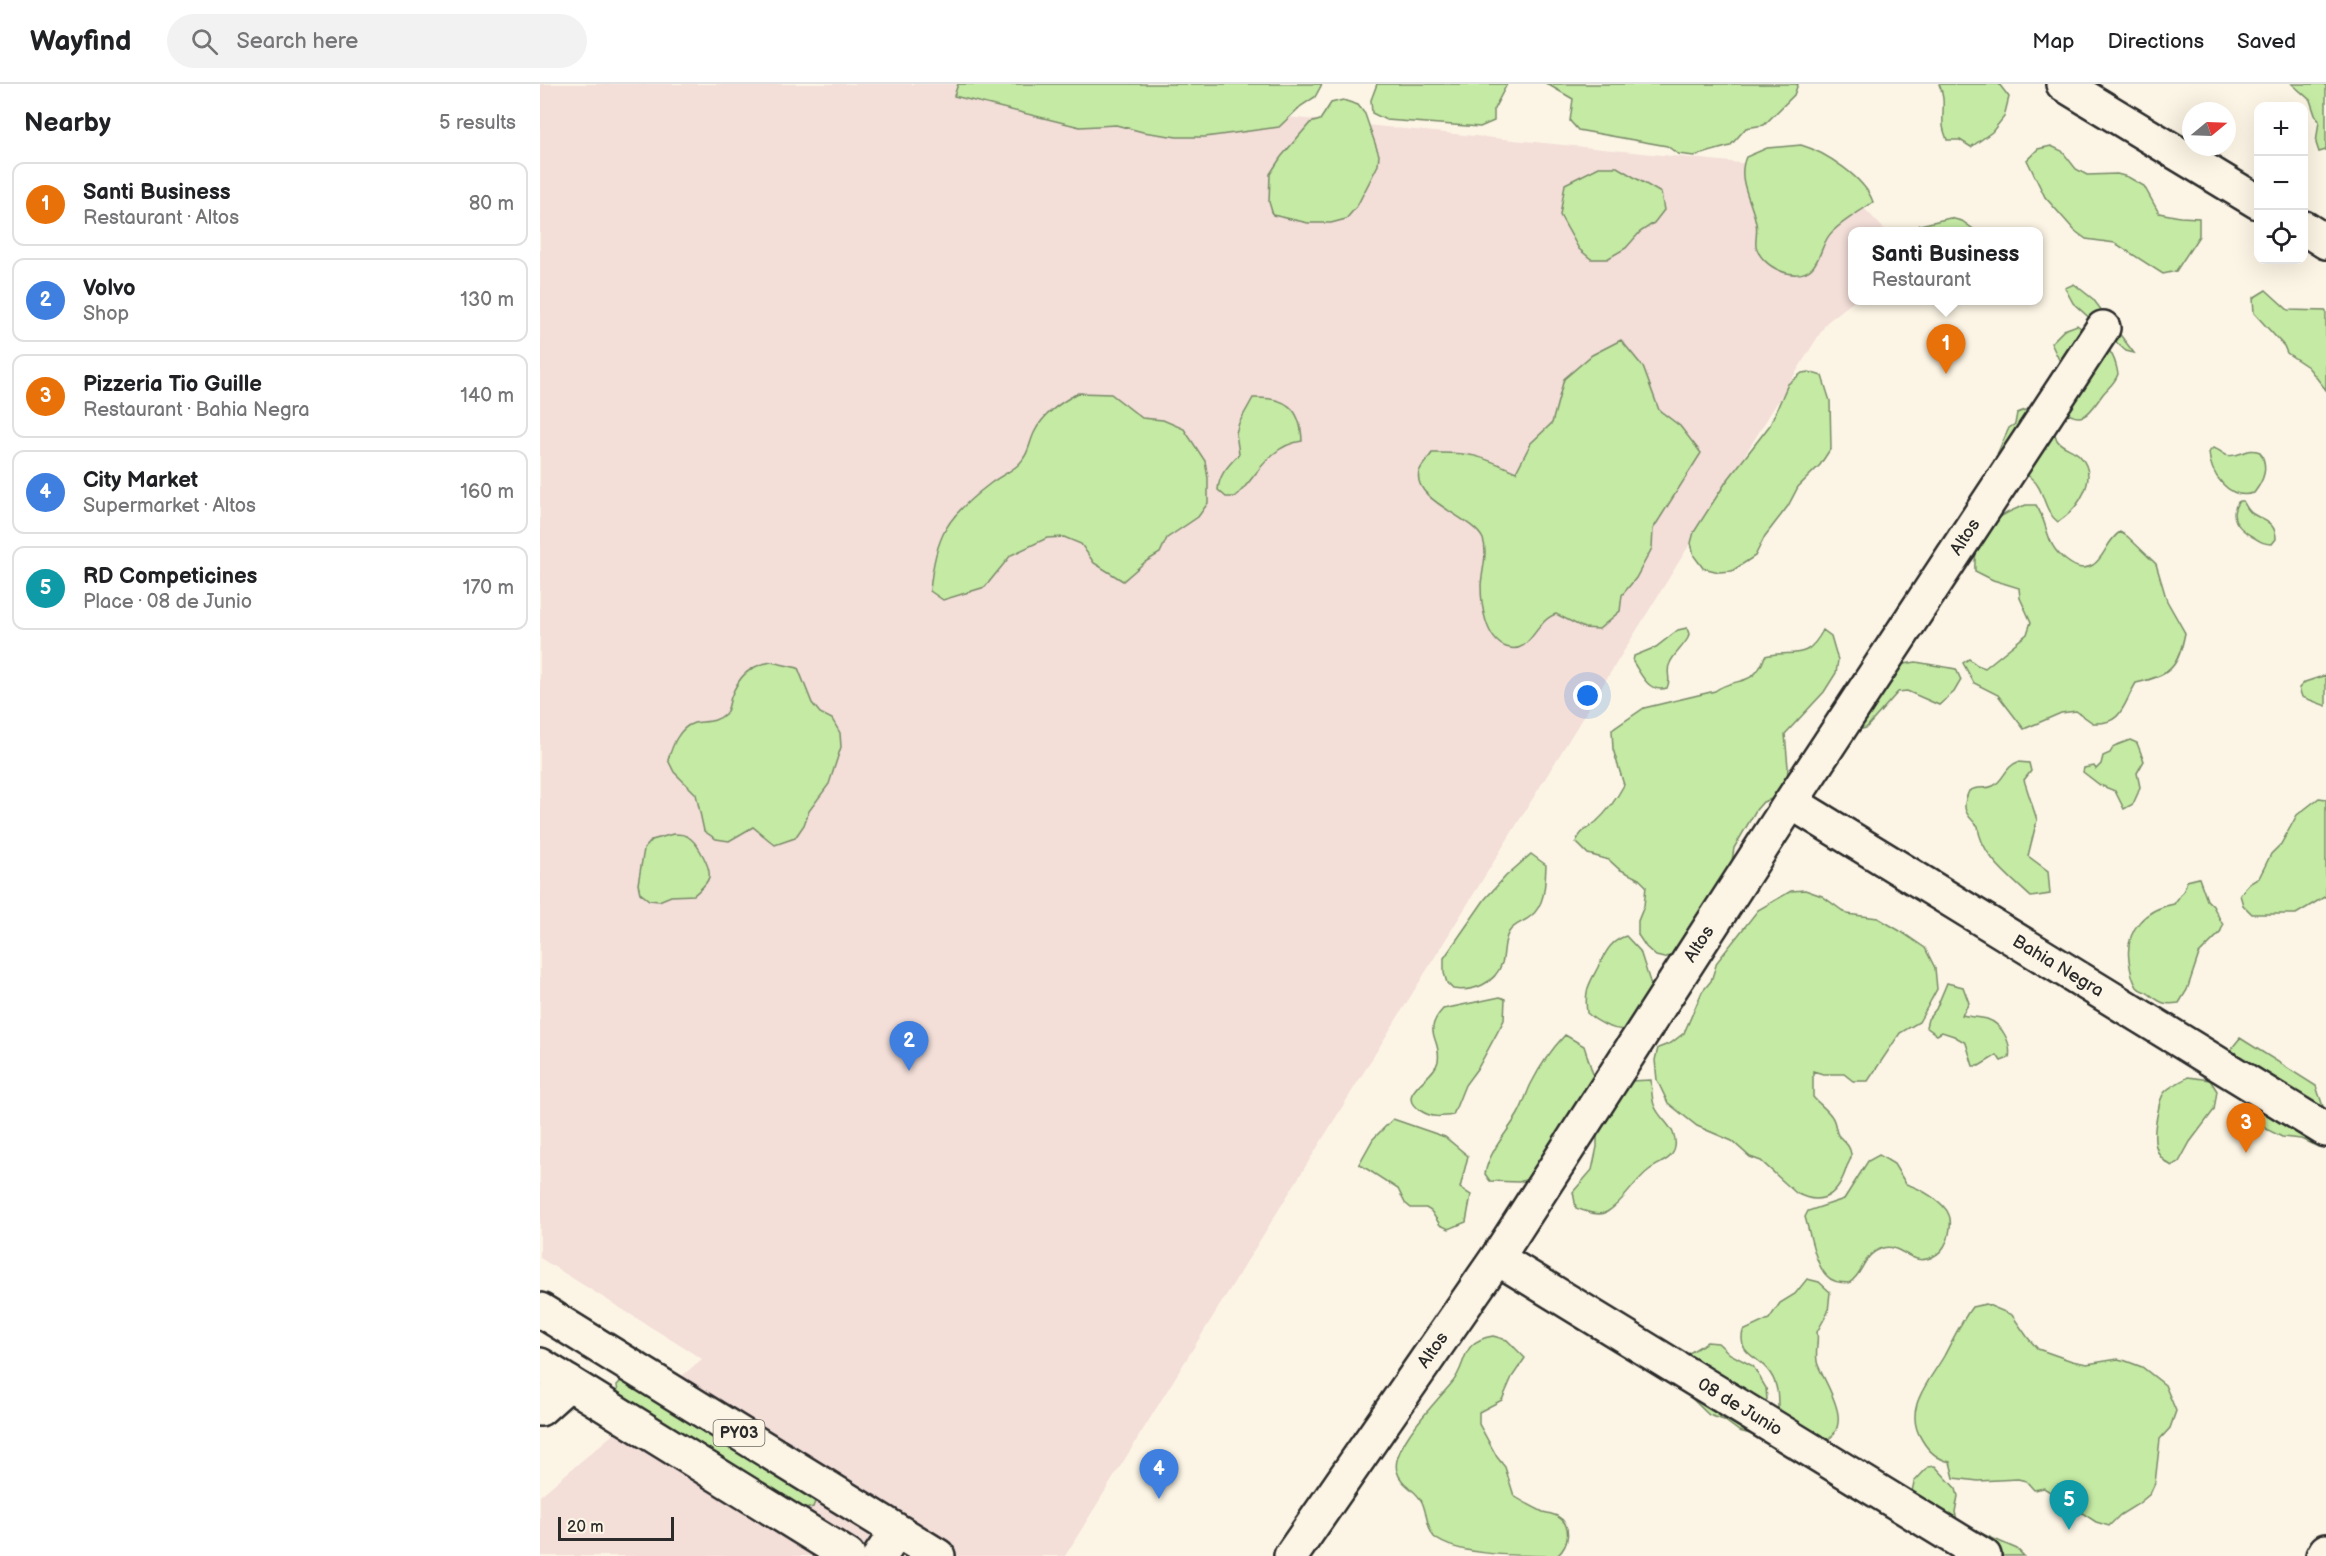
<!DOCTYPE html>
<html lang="en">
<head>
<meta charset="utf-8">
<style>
	body { margin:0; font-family:"Balsamiq Sans",sans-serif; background:#f2f2f2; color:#202124 }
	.controls { position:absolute; right:18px; top:18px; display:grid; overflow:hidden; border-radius:12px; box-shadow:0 6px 24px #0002 }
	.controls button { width:54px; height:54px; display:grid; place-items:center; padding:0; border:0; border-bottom:2px solid #e0e0e0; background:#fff; color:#202124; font:30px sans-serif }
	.compass { position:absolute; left:1642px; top:18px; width:54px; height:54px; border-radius:50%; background:#fff; box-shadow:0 6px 24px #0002; rotate:71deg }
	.scale { position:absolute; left:18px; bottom:15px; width:116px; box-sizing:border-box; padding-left:6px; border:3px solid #2b2b2b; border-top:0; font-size:16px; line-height:21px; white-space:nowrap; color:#2b2b2b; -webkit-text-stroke:4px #fcf5e5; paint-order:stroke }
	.you { position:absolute; left:1048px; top:612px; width:21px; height:21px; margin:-15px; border:4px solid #fff; border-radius:50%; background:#1a73e8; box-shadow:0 0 0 9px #1a73e833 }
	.badge { display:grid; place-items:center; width:39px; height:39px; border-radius:50%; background:#7c3aed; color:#fff; font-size:20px; font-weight:700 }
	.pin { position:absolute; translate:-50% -50px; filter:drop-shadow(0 2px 3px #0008) }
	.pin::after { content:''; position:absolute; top:32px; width:21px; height:18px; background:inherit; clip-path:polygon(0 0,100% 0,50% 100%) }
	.popup { position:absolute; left:1308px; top:143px; width:195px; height:78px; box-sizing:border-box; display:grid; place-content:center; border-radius:12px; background:#fff; filter:drop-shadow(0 2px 4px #0005); font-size:20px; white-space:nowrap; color:#757577 }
	.popup b { font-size:22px; color:#202124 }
	.popup::after { content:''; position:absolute; left:50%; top:100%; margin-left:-12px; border:12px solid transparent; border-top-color:#fff }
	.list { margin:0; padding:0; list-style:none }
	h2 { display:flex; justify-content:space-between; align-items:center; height:78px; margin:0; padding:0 24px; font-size:26px }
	h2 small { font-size:20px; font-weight:400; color:#757577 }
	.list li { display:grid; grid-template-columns:39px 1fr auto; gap:18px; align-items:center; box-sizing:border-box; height:84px; margin:0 12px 12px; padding:0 12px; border:2px solid #e0e0e0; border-radius:12px }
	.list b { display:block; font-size:22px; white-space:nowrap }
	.list p { margin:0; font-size:20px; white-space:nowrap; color:#757577 }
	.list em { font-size:20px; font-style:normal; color:#757577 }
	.icon { flex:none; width:33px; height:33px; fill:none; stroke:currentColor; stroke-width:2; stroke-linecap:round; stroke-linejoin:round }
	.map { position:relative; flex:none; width:1786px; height:1472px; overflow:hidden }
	header { display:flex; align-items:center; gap:36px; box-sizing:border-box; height:84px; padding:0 30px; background:#fff; border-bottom:2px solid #e0e0e0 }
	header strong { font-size:28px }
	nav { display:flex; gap:33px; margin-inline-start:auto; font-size:21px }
	.search { width:420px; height:54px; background:#f2f2f2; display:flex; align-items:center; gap:15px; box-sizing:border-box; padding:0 21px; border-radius:33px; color:#757577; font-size:22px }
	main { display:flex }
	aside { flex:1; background:#fff }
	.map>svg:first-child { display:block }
</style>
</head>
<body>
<header>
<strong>Wayfind</strong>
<div class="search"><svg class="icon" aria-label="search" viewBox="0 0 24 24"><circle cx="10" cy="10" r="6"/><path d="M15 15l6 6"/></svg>Search here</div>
<nav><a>Map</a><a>Directions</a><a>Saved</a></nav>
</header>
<main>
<aside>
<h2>Nearby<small>5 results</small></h2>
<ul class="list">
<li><span class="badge" style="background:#e8710a">1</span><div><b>Santi Business</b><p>Restaurant · Altos</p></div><em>80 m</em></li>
<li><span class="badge" style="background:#3f7fe0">2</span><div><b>Volvo</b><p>Shop</p></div><em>130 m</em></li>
<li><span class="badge" style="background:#e8710a">3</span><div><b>Pizzeria Tio Guille</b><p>Restaurant · Bahia Negra</p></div><em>140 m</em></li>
<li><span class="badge" style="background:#3f7fe0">4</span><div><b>City Market</b><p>Supermarket · Altos</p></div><em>160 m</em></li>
<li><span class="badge" style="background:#0f9aa8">5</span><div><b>RD Competicines</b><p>Place · 08 de Junio</p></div><em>170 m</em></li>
</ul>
</aside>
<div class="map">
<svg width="1786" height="1472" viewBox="0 0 1786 1472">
	<rect width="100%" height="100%" fill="#fcf5e5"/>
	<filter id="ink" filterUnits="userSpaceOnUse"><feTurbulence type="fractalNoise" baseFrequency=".0167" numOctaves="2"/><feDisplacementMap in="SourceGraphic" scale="12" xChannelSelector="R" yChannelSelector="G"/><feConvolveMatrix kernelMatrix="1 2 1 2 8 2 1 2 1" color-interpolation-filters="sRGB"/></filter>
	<g filter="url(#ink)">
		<path fill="#f3ded8" d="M0,0H422L1289,88L1346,147L1313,148L1314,217L1287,238L525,1472H0V1412L162,1275L0,1174Z"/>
		<path fill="#c5eaa4" stroke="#788a68" stroke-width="1.5" d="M418,0H782L775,13L761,22L739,43L665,53H637L603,48L576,41L540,43L414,12Z
			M837,0H967L954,25V37L940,43L846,36L832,29L831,16Z
			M1007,0H1258L1254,11L1224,41L1206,44L1190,62L1154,72L1138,70L1127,62L1038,46L1030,37L1033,15Z
			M1399,0H1459L1469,13L1464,33L1452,48L1431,63L1420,56H1407C1406,52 1403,46 1403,41C1402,26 1406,15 1399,0Z
			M1752,0H1786V66L1779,68L1776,59L1779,37L1775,31L1770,16Z
			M803,16L818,21L825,30L839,71L838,81L817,122L806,135L791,139H768L733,131L729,118L730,90L741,73L770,39L780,36L791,19Z
			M1261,61C1285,68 1325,94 1333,118C1320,128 1304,136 1292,148C1282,157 1282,173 1272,184C1256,200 1220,182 1216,162C1215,155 1218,147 1216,139C1212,117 1196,95 1206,73L1227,64Z
			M1511,62L1522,67L1536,85L1547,91L1577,90L1588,93L1604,102L1619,129L1640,133L1659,134V152L1636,187L1623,190L1575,159L1546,155L1535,147L1505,113L1487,76L1498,65Z
			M1059,83H1077L1121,109L1124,126L1114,139L1100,148L1086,164L1067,175H1051L1039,165L1020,131L1025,100Z
			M1410,134L1422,137L1436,147H1375L1380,141Z
			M1534,200L1553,215L1594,269L1586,267L1533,219L1525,204Z
			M1726,206L1748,226L1786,227V306L1768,283L1747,269L1744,262L1714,229L1713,214Z
			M1537,241C1559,259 1573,259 1578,290C1575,299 1569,303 1563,310C1551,326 1544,344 1522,325L1521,280L1511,259L1524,246Z
			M1081,256L1103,283L1119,326L1140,342L1161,369L1113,445L1112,464L1096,494L1082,511L1080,527L1059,545L1044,544L1016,530C994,537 991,572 966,563C945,555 941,520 941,501C942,487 948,469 943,455C933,433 872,417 879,388C881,382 889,374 892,369C931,368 941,372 976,388L991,359L1012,339L1024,295L1052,271Z
			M1269,288L1282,292L1290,317L1291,364L1280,381L1258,403L1248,422L1225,452L1215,472L1192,487L1179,488L1163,484L1154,472L1151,459L1154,448L1186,398L1230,341L1248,300L1262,289Z
			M538,309L571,310L602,334L623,336L644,345L665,377L668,394V419L658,433L627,454L620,469L605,478L583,497L554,479L541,460L524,453L507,454L471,471L445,503L403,516L390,507C395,452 407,432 451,399C459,393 470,388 478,381C488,372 489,360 494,349C503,330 520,319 538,309Z
			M713,314C745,313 761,323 762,357C727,362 717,394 695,413H686L678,406C679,390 689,381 699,370L696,349L699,339Z
			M1485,326C1494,327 1507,336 1512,344C1515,348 1515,352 1517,356C1522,364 1534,365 1540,372C1560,394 1538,425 1518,438C1503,427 1505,405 1491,394C1480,384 1463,389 1454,377L1469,344L1475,340L1477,329Z
			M1673,364C1678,365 1682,369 1686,371C1698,375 1708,362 1720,368C1729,383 1724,396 1714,409C1689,417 1670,390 1669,368Z
			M1699,417H1703C1706,422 1708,427 1713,430C1724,437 1736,438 1736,455L1732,460C1723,460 1720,457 1713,453C1699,445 1687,433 1699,417Z
			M1486,421H1496C1510,442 1504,461 1527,477C1535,483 1543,487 1553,481C1565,473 1567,456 1580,448L1587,452L1616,480L1627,517L1645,549C1638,584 1631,591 1596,599C1583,620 1583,641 1553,639L1536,627L1521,629L1484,645L1458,611L1434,599L1423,579L1429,575L1437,581L1445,584L1487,550L1491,538L1480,514L1479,504L1453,496L1435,487C1433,450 1453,432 1486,421Z
			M1147,544L1149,550L1148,554C1143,563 1134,570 1130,579C1125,588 1132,595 1127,604C1110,609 1103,594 1095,581L1093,578L1094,572L1116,563L1138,546Z
			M1283,546L1291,552L1298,576L1296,589L1284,608L1245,650L1248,683L1247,699L1235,714L1223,718L1216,726L1194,764L1191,784L1146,866L1124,874L1116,872L1106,863L1098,851V837L1104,822L1106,802L1099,795L1079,785L1069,776L1048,770L1036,758C1040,747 1047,745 1056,738C1067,728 1077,714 1084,701L1073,665L1072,646L1104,624L1175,607C1195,592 1214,605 1225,572C1253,565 1266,579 1283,546Z
			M231,578L258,584L272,619L280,629L292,635L300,649L301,663L289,700L269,727L264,741L255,754L235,761L213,743L189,757L176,755L164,747L156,710L134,688L128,676C132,663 138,644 154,639C165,637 176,639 185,630C189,626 189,619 191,613C199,592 209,582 231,578Z
			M1376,578L1416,585L1421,596L1414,608L1399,621L1367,607L1358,608L1326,644L1318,646L1310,642L1358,581Z
			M1786,591V622L1762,613L1759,604L1765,598Z
			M1590,656L1597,659L1604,677L1597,689L1600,703L1598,709L1593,720L1584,725L1575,707L1560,701L1543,688L1544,684L1554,682L1556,685L1561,680L1563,672L1570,669L1574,662Z
			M1478,678L1489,679L1491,687L1484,696L1497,736L1488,772L1508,787L1510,810L1491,813C1471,794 1440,771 1438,742C1425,730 1421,724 1429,707C1439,701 1445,706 1453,702C1464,697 1465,682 1478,678Z
			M1779,714L1786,715V812L1756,830H1712L1703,821L1700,811L1709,800L1719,794L1731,770L1741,760L1757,731Z
			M133,750C139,750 146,750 151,755C158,761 171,783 169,793C167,801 159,806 154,811L131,812L119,817L109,816L100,809L98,800L104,765L112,756Z
			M991,770L1006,781C1005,798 1006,820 991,832C983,839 975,839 969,848C963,857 965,869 962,879C955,900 933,908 913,905L907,899L904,889V874L945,815L966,792Z
			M1659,794L1667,816L1673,822L1683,841L1680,849L1659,870L1647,906L1639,919C1623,921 1621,919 1609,910C1605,907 1600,907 1597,903C1592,895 1590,885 1589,876C1585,846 1605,825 1634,820L1644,806L1647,797Z
			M1265,806L1282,812L1307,830L1338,834L1360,847L1385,864L1395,884L1397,905L1383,931L1379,938L1360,949L1328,997H1313L1304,990H1283L1273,987V1013C1279,1020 1288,1026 1292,1033C1296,1039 1295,1046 1298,1051C1303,1057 1310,1061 1311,1070C1312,1074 1309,1078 1307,1082C1299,1109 1284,1124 1256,1109L1221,1077L1210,1073L1192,1057L1157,1042L1128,1019L1117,996L1115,976L1118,964L1131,959L1144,949L1162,908L1171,897L1177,878L1218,826L1251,807Z
			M1086,852L1100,867L1111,901V909L1095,940L1084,946C1070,945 1057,938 1047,929C1044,903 1050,900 1060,879C1067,866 1071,857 1086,852Z
			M1407,899L1423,903L1429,919L1422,931C1430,933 1439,933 1447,935C1462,940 1472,959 1469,974L1461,977L1457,971L1439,982H1433L1426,959L1414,952L1402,948L1397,951L1386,943L1388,935L1396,925Z
			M960,913L965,915L964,936L939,982L925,1001L913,1031C901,1033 892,1034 881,1027C852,1010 895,995 898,977C902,955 881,949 903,925Z
			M1025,951L1044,962L1053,990L1052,999L988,1095L979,1098L950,1097L945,1090C949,1067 967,1049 978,1030C984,1020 986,1010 991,1000C1000,982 1011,966 1025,951Z
			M1700,954L1776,1002L1786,1031L1785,1062L1778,1063L1761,1055L1742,1053L1726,1045L1716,1034L1715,1025L1702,1010L1688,969Z
			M1648,993L1670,996L1677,1007L1674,1026L1650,1058L1639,1078L1632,1082C1612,1072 1613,1052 1617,1032C1619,1024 1619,1016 1624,1009C1629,1002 1641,998 1648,993Z
			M1111,996C1112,1004 1111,1015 1115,1023C1121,1037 1138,1045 1135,1063C1133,1076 1118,1079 1109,1086C1092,1099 1086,1116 1067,1128C1059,1133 1044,1127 1036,1124L1033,1108L1052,1086L1057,1063V1047L1089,997Z
			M853,1035L905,1053L928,1072L920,1104L931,1111L926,1138L909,1145L900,1141L891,1127L886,1124H871L865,1119L858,1105L819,1080L833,1055Z
			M1339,1071L1354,1080L1366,1100C1379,1104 1405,1118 1409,1131C1412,1137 1410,1144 1409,1150C1408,1158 1402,1168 1394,1172C1372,1185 1362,1159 1343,1164C1321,1171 1325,1189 1309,1199C1302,1199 1292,1198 1287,1192C1275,1181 1270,1149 1265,1133L1268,1127L1304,1115L1328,1077Z
			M1267,1195L1279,1198L1290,1208L1288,1228L1277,1248C1279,1258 1274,1271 1278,1281C1287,1304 1317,1343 1281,1360L1238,1331C1238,1315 1239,1302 1230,1289C1218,1271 1197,1271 1203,1247L1229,1235L1240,1219L1255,1210Z
			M1446,1220L1472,1231L1488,1254L1498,1265L1532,1277L1547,1280L1578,1275L1586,1277L1602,1283L1625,1301L1636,1327L1630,1344L1620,1355L1615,1399L1610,1410L1598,1420L1580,1431L1569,1442L1556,1438L1504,1404L1494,1406L1486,1397L1478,1395L1438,1397L1414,1394L1410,1378C1397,1375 1389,1368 1382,1356C1362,1325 1389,1298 1404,1272C1413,1255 1421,1238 1432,1223Z
			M953,1252L967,1256L985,1274L972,1293L962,1316L939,1328V1340L957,1373L965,1383L974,1412C983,1418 993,1423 1003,1428C1007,1429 1013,1430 1017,1432C1033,1441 1029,1462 1017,1472C984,1472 916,1472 894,1453C887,1444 887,1429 882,1418C876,1405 861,1402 857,1387C850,1364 897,1317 911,1300C929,1280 918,1258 953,1252Z
			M1167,1258L1178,1259L1190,1270L1213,1282L1226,1304L1227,1315L1223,1321L1218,1352L1199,1347L1184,1336L1169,1331L1140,1303L1146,1271Z
			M83,1295L276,1415L273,1423L265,1425L78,1310L77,1301Z
			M1395,1382L1416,1405L1418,1412L1415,1428L1417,1436L1424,1442L1477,1465L1484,1472H1413L1402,1466L1393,1458L1369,1422L1374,1398L1388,1383Z"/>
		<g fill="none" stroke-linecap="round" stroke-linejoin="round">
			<g stroke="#2b2b2b" stroke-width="38">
				<path id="minor" d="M1523,0L1718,118
					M1764,144L1786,158
					M1251,718L1786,1046
					M957,1174L1444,1472
					M0,1325L29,1299
					M751,1472L957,1174L1251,718L1563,244"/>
			</g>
			<g stroke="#2b2b2b" stroke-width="38">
				<path id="secondary" d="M1783,1472L1786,1467"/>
			</g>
			<g stroke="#2b2b2b" stroke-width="38">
				<path id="trunk" d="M0,1226L398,1472
					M0,1281L308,1472
					M340,1472L357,1447"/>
			</g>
			<use href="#minor" stroke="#fcf5e5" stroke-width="33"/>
			<use href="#secondary" stroke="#fcf5e5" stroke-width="33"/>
			<use href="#trunk" stroke="#fcf5e5" stroke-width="33"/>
		</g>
	</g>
	<g text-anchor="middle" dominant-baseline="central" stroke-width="4.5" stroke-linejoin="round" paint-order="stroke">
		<rect fill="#fcf5e5" stroke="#6a6863" stroke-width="1.5" x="173.5" y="1336" width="51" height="26" rx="4.5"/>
		<g font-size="16" font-weight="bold" fill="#2b2b2b">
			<text x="199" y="1349">PY03</text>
		</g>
		<g font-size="18" fill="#2b2b2b" stroke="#fcf5e5">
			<text transform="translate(1425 453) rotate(-57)">Altos</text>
			<text transform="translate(1159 860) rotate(-57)">Altos</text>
			<text transform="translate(1518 882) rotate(31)">Bahia Negra</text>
			<text transform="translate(893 1266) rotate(-55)">Altos</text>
			<text transform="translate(1200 1323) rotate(31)">08 de Junio</text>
		</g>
	</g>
</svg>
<div class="controls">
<button>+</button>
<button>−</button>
<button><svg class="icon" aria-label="locate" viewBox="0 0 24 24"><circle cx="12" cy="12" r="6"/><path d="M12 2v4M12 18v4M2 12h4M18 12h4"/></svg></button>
</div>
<svg class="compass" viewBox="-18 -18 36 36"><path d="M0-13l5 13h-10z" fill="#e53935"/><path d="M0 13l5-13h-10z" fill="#757577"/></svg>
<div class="scale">20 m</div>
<div class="you"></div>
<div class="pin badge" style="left:1406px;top:290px;background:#e8710a">1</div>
<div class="popup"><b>Santi Business</b>Restaurant</div>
<div class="pin badge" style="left:369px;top:987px;background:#3f7fe0">2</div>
<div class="pin badge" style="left:1706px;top:1069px;background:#e8710a">3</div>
<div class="pin badge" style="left:619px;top:1415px;background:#3f7fe0">4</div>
<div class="pin badge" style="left:1529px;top:1446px;background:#0f9aa8">5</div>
</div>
</main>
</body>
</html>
